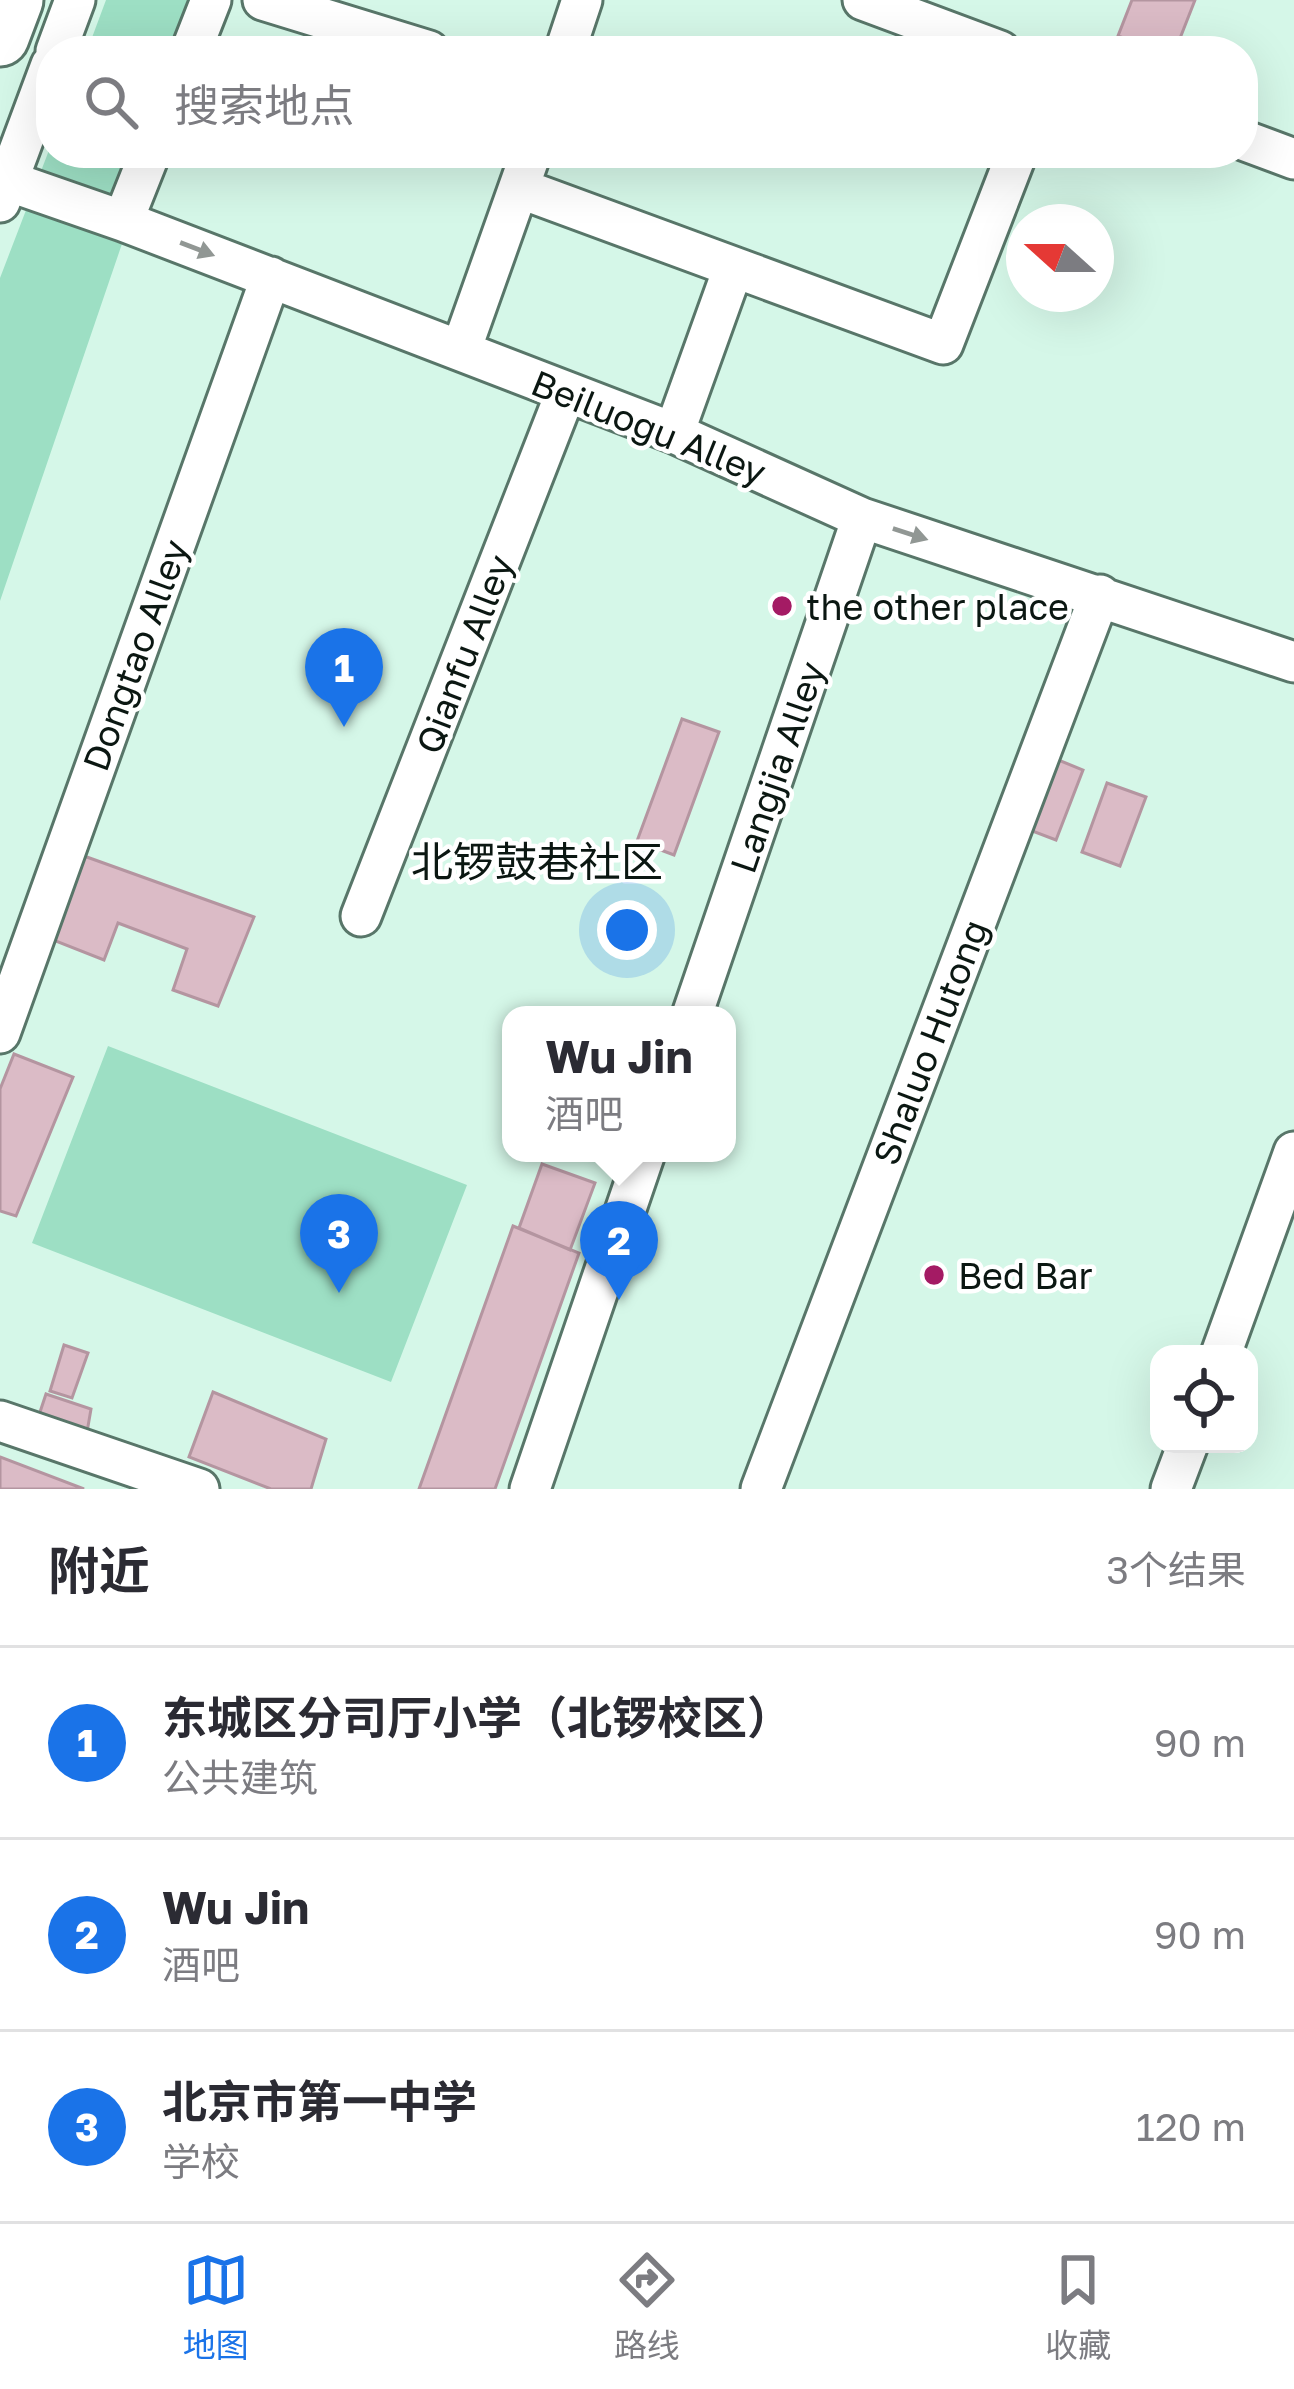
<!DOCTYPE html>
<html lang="zh">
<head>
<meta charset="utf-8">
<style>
	body { margin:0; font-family:"Golos Text","Noto Sans SC",sans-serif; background:#f2f2f3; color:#2b2b33 }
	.controls { position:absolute; right:36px; bottom:36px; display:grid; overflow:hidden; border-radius:24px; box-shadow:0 12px 48px #0002 }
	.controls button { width:108px; height:108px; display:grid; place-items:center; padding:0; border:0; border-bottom:3px solid #e1e1e2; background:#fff; color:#2b2b33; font:60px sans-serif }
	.compass { position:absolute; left:1006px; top:204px; width:108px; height:108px; border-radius:50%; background:#fff; box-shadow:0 12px 48px #0002; rotate:291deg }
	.you { position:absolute; left:627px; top:930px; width:42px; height:42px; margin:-30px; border:9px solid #fff; border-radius:50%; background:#1a73e8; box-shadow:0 0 0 18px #1a73e833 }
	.badge { display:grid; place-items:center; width:78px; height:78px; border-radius:50%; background:#1a73e8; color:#fff; font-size:39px; font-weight:700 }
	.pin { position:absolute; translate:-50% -99px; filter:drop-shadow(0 3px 6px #0008) }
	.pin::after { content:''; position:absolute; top:63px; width:42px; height:36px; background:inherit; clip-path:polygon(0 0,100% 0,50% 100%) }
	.popup { position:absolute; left:502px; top:1006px; width:234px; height:156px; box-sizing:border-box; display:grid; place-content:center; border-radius:24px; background:#fff; filter:drop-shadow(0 3px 9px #0005); font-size:39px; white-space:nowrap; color:#7c7c81 }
	.popup b { font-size:45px; color:#2b2b33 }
	.popup::after { content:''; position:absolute; left:50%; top:100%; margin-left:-24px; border:24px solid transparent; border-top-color:#fff }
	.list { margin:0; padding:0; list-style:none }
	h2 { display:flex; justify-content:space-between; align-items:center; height:156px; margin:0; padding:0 48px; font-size:51px }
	h2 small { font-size:39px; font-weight:400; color:#7c7c81 }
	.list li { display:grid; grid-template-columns:78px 1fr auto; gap:36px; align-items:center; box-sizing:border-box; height:192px; padding:0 48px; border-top:3px solid #e1e1e2 }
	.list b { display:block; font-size:45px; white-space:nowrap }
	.list p { margin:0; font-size:39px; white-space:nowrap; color:#7c7c81 }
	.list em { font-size:39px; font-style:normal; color:#7c7c81 }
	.icon { flex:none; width:66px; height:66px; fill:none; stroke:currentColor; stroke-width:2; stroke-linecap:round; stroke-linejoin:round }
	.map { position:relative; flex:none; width:1294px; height:1489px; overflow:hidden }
	.search { position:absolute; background:#fff; box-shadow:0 12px 48px #0002; left:36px; right:36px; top:36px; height:132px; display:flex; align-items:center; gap:30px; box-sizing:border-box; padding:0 42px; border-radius:48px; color:#7c7c81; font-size:45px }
	.sheet { height:732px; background:#fff }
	nav { display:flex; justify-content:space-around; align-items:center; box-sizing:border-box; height:168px; border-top:3px solid #e1e1e2; background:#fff; font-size:33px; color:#7c7c81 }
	nav a { display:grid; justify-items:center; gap:6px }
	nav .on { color:#1a73e8 }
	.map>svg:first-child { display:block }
</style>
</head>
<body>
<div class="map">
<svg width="1294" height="1489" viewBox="0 0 1294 1489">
	<rect width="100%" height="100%" fill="#d5f7e8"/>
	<path fill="#9ddfc4" d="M106,0H209L189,51H87Z
		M51,145V153H153L0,601V278Z
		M108,1046L467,1185L391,1382L32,1243Z"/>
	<path fill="#dbbbc6" stroke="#b495a0" stroke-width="3" d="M1132,0H1195L1175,51H1158L1118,36Z
		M682,719L719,732L674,855L637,841Z
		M1046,755L1083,770L1056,840L1019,826Z
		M1107,783L1146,797L1120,866L1082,852Z
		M84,856L254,917L218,1006L173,990L187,949L118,923L104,960L53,940Z
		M14,1054L73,1077L16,1216L0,1211V1089Z
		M542,1164L595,1183L570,1250L519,1228Z
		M513,1226L579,1253L495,1489H419Z
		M64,1345L88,1353L72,1398L50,1391Z
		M213,1392L326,1439L311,1489H271L189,1457Z
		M46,1394L91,1409L86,1438L37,1421Z
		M0,1457L84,1489H0Z"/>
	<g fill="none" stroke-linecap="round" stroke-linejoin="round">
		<g stroke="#587669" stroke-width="45">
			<path id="minor" d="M263,0L429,51
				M863,0L1000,51
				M56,51L75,0
				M191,51L211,0
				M565,51L582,0
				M1243,140L1294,159
				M8,181L123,221L674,433L862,518L1294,662
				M519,188L943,344L1017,153
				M0,202L51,65
				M123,221L150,153
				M461,350L531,153
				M674,433L733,269
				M361,916L566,392
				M692,1015L862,518
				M0,1033L271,277
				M1221,1354L1294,1152
				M0,1421L199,1489
				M530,1489L645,1153
				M761,1489L1100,595
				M1171,1489L1188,1444"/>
		</g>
		<g stroke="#587669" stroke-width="63">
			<path id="highway" d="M0,37L14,0"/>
		</g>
		<use href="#minor" stroke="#fff" stroke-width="39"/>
		<use href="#highway" stroke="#fff" stroke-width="57"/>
	</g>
	<defs><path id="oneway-solid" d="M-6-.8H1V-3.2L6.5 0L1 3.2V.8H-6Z" transform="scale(3)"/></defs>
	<g fill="#919794">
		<use href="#oneway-solid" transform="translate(197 249) rotate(21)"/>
		<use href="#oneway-solid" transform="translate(910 534) rotate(18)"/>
	</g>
	<g fill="#a41b64" stroke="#fff" stroke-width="4.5">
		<circle cx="782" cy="606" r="12"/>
		<circle cx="934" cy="1275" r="12"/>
	</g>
	<g text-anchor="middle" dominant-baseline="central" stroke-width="9" stroke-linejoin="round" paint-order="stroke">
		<g font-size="36" fill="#0b1712" stroke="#fff">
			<text transform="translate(649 427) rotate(22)">Beiluogu Alley</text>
			<text transform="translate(464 654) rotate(-69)">Qianfu Alley</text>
			<text transform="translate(135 655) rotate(-70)">Dongtao Alley</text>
			<text transform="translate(777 767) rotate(-71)">Langjia Alley</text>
			<text transform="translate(930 1042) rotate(-69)">Shaluo Hutong</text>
		</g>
		<g font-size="36" fill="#0b1712" stroke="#fff" text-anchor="start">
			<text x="806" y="606">the other place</text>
			<text x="958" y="1275">Bed Bar</text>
		</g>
		<g font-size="42" fill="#0b1712" stroke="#fff">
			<text x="537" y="861">北锣鼓巷社区</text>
		</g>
	</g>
</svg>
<div class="controls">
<button><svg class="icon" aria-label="locate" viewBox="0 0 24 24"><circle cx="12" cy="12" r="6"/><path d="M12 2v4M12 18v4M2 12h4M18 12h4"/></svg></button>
</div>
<svg class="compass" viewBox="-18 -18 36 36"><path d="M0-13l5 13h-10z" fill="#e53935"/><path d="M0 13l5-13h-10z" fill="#7c7c81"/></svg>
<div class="you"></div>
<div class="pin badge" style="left:344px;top:727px">1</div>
<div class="pin badge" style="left:619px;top:1300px">2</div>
<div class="popup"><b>Wu Jin</b>酒吧</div>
<div class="pin badge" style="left:339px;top:1293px">3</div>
<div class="search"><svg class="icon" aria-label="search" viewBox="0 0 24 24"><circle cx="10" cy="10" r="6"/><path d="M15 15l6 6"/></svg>搜索地点</div>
</div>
<section class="sheet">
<h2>附近<small>3个结果</small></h2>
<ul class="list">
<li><span class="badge">1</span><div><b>东城区分司厅小学（北锣校区）</b><p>公共建筑</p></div><em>90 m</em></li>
<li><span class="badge">2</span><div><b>Wu Jin</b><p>酒吧</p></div><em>90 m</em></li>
<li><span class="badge">3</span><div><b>北京市第一中学</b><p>学校</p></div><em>120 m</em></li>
</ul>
</section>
<nav>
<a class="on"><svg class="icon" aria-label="map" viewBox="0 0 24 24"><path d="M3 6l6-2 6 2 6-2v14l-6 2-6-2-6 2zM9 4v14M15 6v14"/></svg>地图</a>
<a><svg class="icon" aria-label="directions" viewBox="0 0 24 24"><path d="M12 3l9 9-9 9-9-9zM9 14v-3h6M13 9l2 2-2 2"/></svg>路线</a>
<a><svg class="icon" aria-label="saved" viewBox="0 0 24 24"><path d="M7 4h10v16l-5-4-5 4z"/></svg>收藏</a>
</nav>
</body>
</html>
